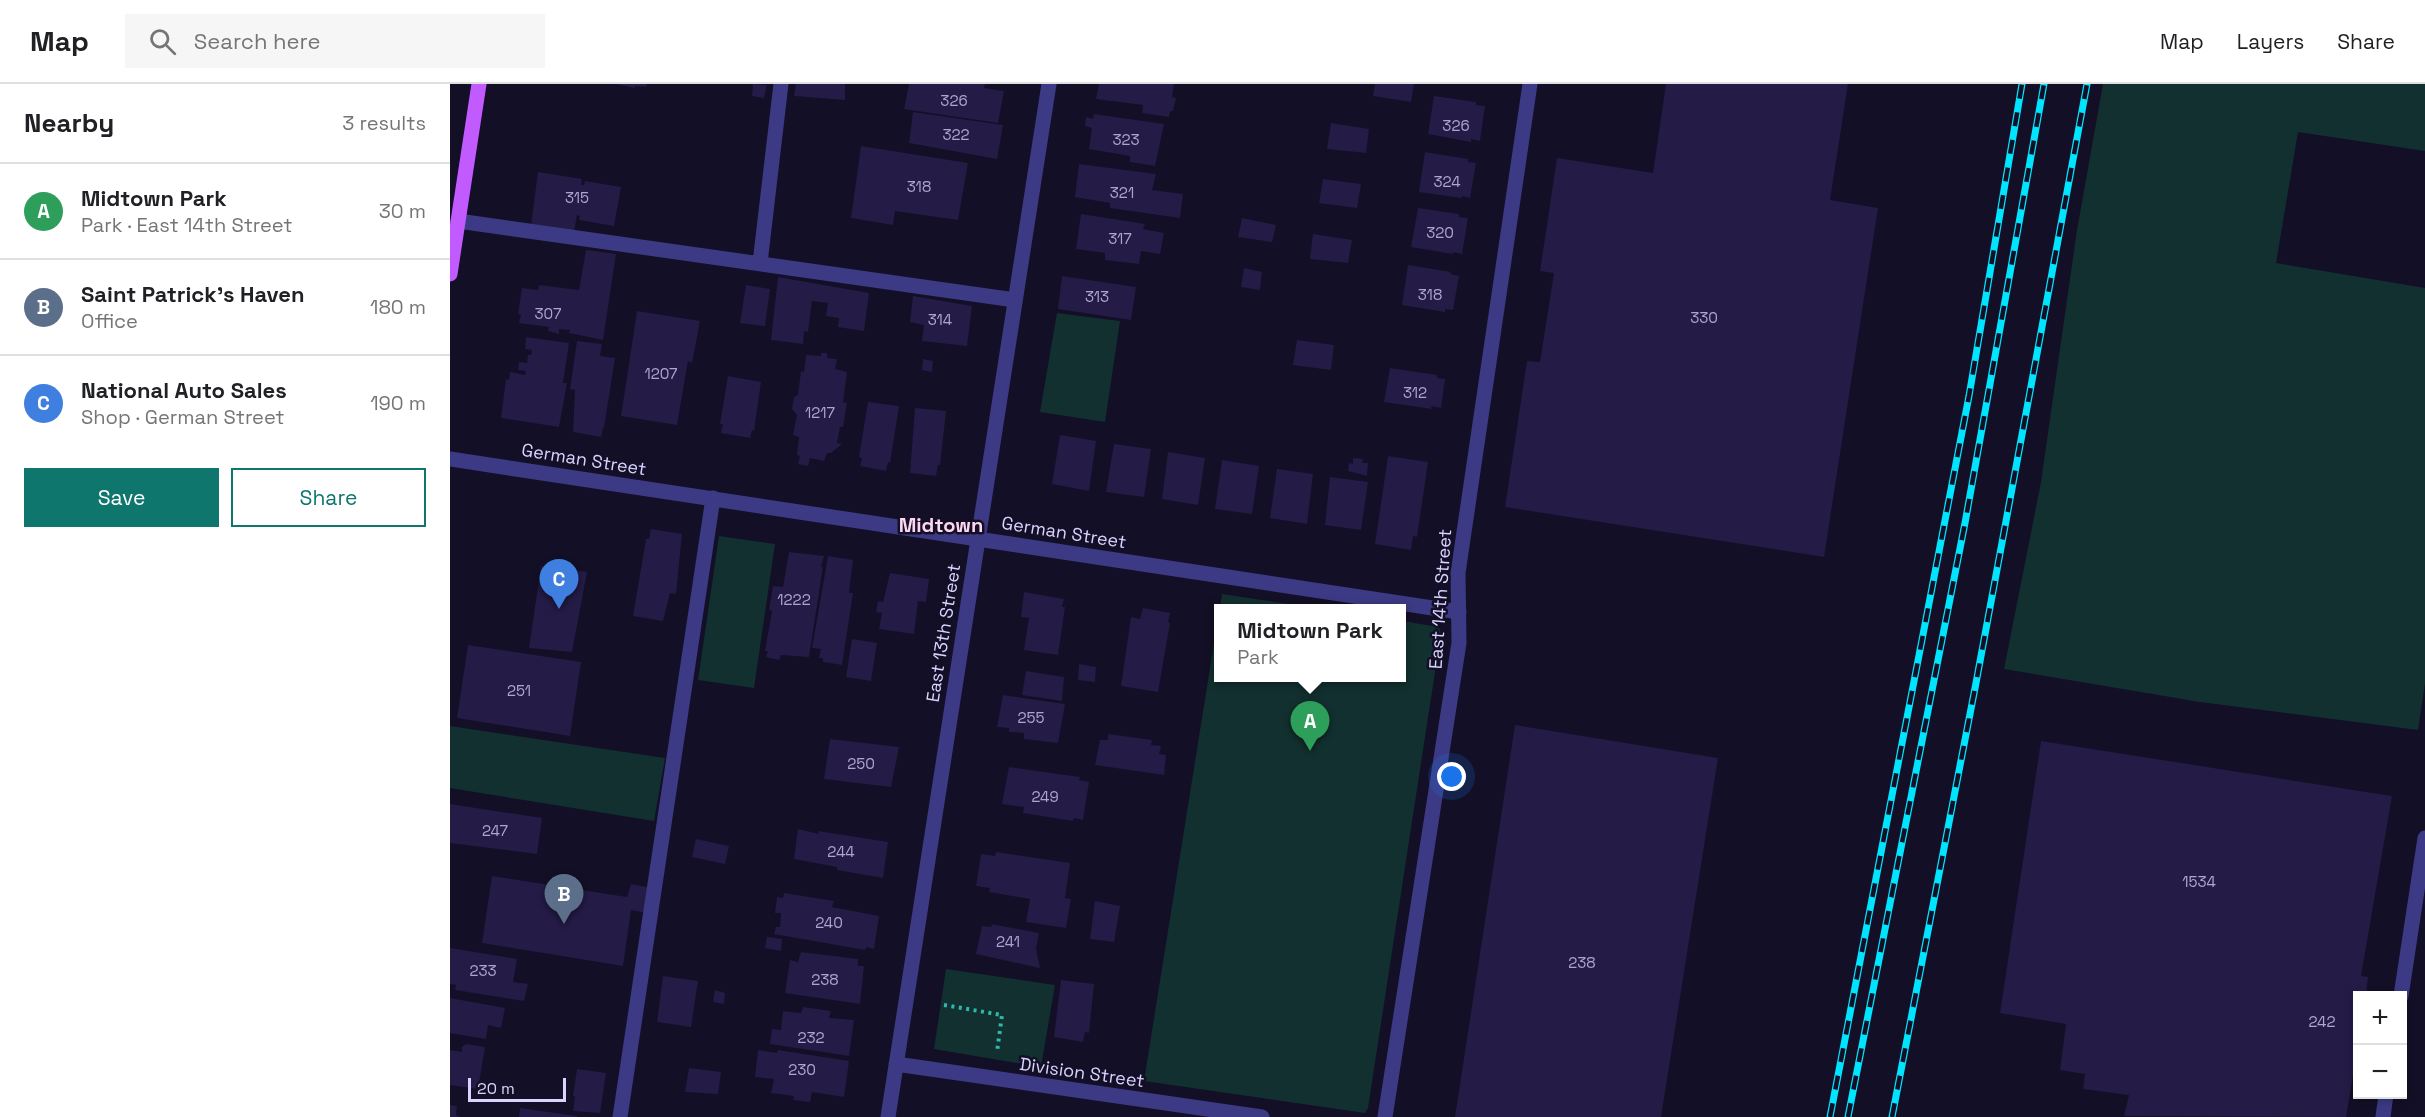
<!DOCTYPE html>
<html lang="en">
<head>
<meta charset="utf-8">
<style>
	body { margin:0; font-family:"Space Grotesk",sans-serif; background:#f6f6f6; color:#202124 }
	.controls { position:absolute; right:18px; bottom:18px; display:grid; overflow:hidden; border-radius:0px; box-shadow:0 3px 9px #0003 }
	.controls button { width:54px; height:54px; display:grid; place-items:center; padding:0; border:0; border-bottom:2px solid #e0e0e0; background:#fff; color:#202124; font:30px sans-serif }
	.scale { position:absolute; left:18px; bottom:15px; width:98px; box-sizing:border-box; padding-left:6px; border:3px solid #d9d4ff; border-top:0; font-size:16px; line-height:21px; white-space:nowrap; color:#d9d4ff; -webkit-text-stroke:4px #130f26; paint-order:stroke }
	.you { position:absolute; left:1002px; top:693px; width:21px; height:21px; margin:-15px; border:4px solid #fff; border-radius:50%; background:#1a73e8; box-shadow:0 0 0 9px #1a73e833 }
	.badge { display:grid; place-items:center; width:39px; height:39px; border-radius:50%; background:#0f766e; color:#fff; font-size:20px; font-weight:700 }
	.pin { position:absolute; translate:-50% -50px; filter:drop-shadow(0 2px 3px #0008) }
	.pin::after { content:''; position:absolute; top:32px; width:21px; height:18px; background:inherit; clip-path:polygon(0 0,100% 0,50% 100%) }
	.popup { position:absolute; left:764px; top:520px; width:192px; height:78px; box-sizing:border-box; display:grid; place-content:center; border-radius:0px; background:#fff; filter:drop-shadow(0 2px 4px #0005); font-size:20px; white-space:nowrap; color:#757577 }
	.popup b { font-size:22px; color:#202124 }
	.popup::after { content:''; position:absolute; left:50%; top:100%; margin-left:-12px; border:12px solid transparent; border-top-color:#fff }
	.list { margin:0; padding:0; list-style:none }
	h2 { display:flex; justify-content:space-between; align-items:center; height:78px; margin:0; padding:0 24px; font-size:26px }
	h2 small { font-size:20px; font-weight:400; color:#757577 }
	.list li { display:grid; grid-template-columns:39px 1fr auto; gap:18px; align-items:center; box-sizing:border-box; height:96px; padding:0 24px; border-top:2px solid #e0e0e0 }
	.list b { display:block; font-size:22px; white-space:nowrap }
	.list p { margin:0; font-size:20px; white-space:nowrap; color:#757577 }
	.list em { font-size:20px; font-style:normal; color:#757577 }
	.actions { display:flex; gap:12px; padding:18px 24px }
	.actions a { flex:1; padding:14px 0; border:2px solid #0f766e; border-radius:0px; text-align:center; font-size:21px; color:#0f766e }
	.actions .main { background:#0f766e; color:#fff }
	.icon { flex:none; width:33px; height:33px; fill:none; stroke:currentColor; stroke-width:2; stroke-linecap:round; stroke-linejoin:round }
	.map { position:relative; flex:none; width:1975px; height:1033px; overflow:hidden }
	header { display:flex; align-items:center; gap:36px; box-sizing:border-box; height:84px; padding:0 30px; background:#fff; border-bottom:2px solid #e0e0e0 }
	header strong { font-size:28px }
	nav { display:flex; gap:33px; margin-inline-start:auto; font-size:21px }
	.search { width:420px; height:54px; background:#f6f6f6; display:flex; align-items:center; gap:15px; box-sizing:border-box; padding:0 21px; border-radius:0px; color:#757577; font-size:22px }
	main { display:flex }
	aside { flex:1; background:#fff }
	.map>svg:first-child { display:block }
</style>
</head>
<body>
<header>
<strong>Map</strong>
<div class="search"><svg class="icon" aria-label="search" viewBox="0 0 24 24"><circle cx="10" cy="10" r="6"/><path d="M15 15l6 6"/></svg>Search here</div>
<nav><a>Map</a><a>Layers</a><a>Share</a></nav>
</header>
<main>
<aside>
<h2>Nearby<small>3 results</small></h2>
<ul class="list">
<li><span class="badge" style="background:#2e9e5b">A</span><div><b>Midtown Park</b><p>Park · East 14th Street</p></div><em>30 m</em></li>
<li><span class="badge" style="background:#5c6f8a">B</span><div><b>Saint Patrick's Haven</b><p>Office</p></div><em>180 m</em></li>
<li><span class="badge" style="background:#3f7fe0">C</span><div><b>National Auto Sales</b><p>Shop · German Street</p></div><em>190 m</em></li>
</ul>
<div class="actions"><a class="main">Save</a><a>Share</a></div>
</aside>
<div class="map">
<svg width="1975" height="1033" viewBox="0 0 1975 1033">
	<rect width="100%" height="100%" fill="#130f26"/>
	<path fill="#12302f" d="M1653,0H1975V67L1848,48L1826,179L1975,204V599L1968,646L1750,618L1554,585L1591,398L1627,146Z
		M607,229L670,237L655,338L590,328Z
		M269,452L325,460L304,604L248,596Z
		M772,510L866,524H770Z
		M768,534V594H952V537L989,543L991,549L918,1024L915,1029L694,997Z
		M0,642L215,674L204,737L0,704Z
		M496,885L605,901L591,983L484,965Z"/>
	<path fill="#241b47" d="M166,0H197L196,3L185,2V4Z
		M303,0L317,1L314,14L302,12Z
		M346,0H395V16L344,12Z
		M459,0H535L534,4L554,7L548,39L454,25Z
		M649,0H724L722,13L726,14L723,27H720L719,33L692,29L693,21L646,15Z
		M925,0H964L961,18L923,12Z
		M1216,0H1398L1380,116L1428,124L1374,473L1055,423L1077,277L1090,278L1104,189L1090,187L1107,74L1203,89Z
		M984,12L1026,18V21L1035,22L1030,57L1021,55V58L978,50Z
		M463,28L553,41L547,75L459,59Z
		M644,30L714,40L705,82L680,78V72L639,65L642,44L635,42L636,33L643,35Z
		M881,39L919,45L916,69L877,65Z
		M411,62L518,79L508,136L445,127L443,141L401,134Z
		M975,68L1018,75V78L1026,79L1020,114L1012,112V114L969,108Z
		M629,80L706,90L702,106L733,110L730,134L660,124V119L625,113Z
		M88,88L132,95L131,101H134L135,97L171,103L164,142L129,136L130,132L127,131L124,148L81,141Z
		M873,95L911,100L907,124L869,119Z
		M968,124L1009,130V133L1018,134L1012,170L1003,168V170L961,163Z
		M631,130L695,140L693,145L714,149L710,170L691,167L689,180L655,176V169L626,165Z
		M792,134L826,141L822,158L788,153Z
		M863,150L902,156L898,179L860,175Z
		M136,166L166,170L153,256L119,249L120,246L109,245V250L98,247L99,243L69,239L71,230H68L72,204L88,206L89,201L129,206Z
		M958,181L1001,188L1000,190L1009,192L1003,226L995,225V228L952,221Z
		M794,184L812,188L810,206L791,203Z
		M612,192L686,203L681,236L608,225Z
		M328,193L419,209L414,247L388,243L389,234L376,232L378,219L362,217L358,248L354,247L353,260L321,256Z
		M296,201L320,205L315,242L290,239Z
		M463,212L522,222L517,262L472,257L474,241L460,238Z
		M187,227L250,237L242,279L238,277L227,341L171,332Z
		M76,253L119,259L113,299H117L109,343L51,334L56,295L59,296L60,288L75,291L76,287L68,286L69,278L77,279L78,271H81L82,266L75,265Z
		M847,256L884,261L881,286L843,281Z
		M127,257L152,260L150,272L165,274L154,344H153L151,353L123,348L125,306L120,305Z
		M371,269H377V274L387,275L385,285L397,288L393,318L397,319L393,343H390L387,359L392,360L381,369H377L374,377L360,374L358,382L348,380L350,372L347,371L349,353L343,351L347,331L342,325L344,313L348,311L351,287L354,288L356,271L371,272Z
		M473,275L483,277L482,288L472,286Z
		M940,284L987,291V294L995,295L991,324L981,322L982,325L934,318Z
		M278,292L311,298L304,347L302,346L300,354L271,349L273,340H270Z
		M418,318L449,322L440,379L438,378L436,387L410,382L412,374L409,373Z
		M465,324L496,327L490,381H488L486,392L460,389Z
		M610,351L646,357L639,407L602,400Z
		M664,360L701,365L694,413L656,408Z
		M718,368L755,374L748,421L712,415Z
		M938,372L978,378L967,453L963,452L961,466L925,460Z
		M903,374L913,375L912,379H918L917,392L898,387L899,379L903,380Z
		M772,376L809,382L802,430L765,425Z
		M827,385L863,390L857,440L820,434Z
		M880,393L918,398L911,446L875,441Z
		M201,445L232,450L226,510L220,509L213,537L183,532L196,455H199Z
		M339,468L374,472L371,483H373L359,573L331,571L329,576L316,573L318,567H315L322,527L319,526L323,502L333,503Z
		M378,472L403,476L399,509H403L392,581L373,578V574H369L371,565L362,564Z
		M91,482L137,488L122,568L79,564Z
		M440,489L479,495L476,518L468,517L464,550L429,545L432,529L426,528L428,517L433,518Z
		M574,508L614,515L612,523H615L608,571L574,566L579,534L571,533Z
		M693,524L720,529L718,538L720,539L708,608L671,602L681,533L690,535Z
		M402,555L427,559L421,597L396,593Z
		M18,561L131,578L120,652L7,634Z
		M629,580L646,583L645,598L628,596Z
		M576,587L614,593L612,617L572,611Z
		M553,611L615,620L608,659L574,655V649L559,648V644L547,643Z
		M1065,641L1268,674L1211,1033H1005Z
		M658,650L702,656L701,661L711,662L709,670L716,671L714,691L645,681L650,656H658Z
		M380,655L449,663L441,703L374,695Z
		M1591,657L1942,712L1911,892L1918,893L1916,912H1908V962L1896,1033L1674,1032L1679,1011L1633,1005L1635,990L1610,986L1616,940L1550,929Z
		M559,683L630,693L629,696L639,698L633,736L624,734L623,737L573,729L574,723L552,720Z
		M0,720L92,734L87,770L0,759Z
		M348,745L369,750L368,747L438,758L433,794L387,786V783L344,775Z
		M246,755L279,762L275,780L242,773Z
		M546,768L620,779L615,814L621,815L616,844L576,838L580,815L539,808L540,804L526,802L531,770L545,772Z
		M42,792L177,813L181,800L201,804L196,829L181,826L173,882L32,859Z
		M334,809L384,817L382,823L429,832L424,865L417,863L415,866L324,850L326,843H330L331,829H325L327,813L333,814Z
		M645,817L670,822L664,858L640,855Z
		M541,840L589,849L586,865L590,884L526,870L532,842L542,843Z
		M317,853L332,855L331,867L315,864Z
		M0,864L67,875L63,898L78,900L74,917L5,906L6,901L0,900Z
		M351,868L408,875V882H414L410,920L335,909L340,876L348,878Z
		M213,892L248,897L241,943L207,938Z
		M611,896L644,900L639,949L635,948L633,958L604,953Z
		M265,906L275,909L274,920L263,918Z
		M0,914L55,924L51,944L38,941L36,955L0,949Z
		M353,923L381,927L379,934L404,936L399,972L320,960L322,945L331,946L333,927L351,929Z
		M16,960L35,963L28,1005L0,1001V966L12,968V963Z
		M308,966L327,969L328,966L399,977L394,1013L362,1008L360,1018L343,1016L344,1012L321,1009L324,995L305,993Z
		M239,984L271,988L268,1010L235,1008Z
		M127,985L156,989L150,1029L123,1027L125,1012H123Z
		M0,1021L7,1022L6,1031L10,1033H0Z
		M70,1024L127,1032V1033H69Z"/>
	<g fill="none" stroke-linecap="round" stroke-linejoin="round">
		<path stroke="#2fb8b0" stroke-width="4" stroke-dasharray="3 4.5" stroke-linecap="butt" d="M494,921L552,931L547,968"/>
		<path stroke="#3d3a85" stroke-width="15" d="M8,137L565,216
			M310,179L331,0
			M0,375L1009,528
			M1951,912L1975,754
			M446,980L812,1033
			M170,1033L263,414
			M438,1033L599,0
			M935,1033L1009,559L1008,489L1080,0
			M1933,1033L1936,1010"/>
		<path stroke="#c25bff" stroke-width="15" d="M0,190L29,0"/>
		<g stroke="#00e5ff" stroke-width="7">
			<path id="rail" d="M1380,1033L1519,312L1572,0
				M1398,1033L1515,439L1594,0
				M1442,1033L1526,599L1637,0"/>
		</g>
		<use href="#rail" stroke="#130f26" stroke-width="4.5" stroke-dasharray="14" stroke-linecap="butt"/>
	</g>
	<g text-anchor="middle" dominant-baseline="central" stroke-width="5" stroke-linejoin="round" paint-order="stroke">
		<g font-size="15" fill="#aca6d1">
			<text x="504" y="16">326</text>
			<text x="1006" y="41">326</text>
			<text x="506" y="50">322</text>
			<text x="676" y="55">323</text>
			<text x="997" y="97">324</text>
			<text x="469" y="102">318</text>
			<text x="672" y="108">321</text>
			<text x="127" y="113">315</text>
			<text x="990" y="148">320</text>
			<text x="670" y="154">317</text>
			<text x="980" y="210">318</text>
			<text x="647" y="212">313</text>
			<text x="98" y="229">307</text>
			<text x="1254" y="233">330</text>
			<text x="490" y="235">314</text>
			<text x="211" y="289">1207</text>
			<text x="965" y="308">312</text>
			<text x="370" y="328">1217</text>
			<text x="344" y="515">1222</text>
			<text x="69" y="606">251</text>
			<text x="581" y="633">255</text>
			<text x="411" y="679">250</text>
			<text x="595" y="712">249</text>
			<text x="45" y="746">247</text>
			<text x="391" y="767">244</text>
			<text x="1749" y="797">1534</text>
			<text x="379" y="838">240</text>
			<text x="558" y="857">241</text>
			<text x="1132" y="878">238</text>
			<text x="33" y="886">233</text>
			<text x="375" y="895">238</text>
			<text x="1872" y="937">242</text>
			<text x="361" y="953">232</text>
			<text x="352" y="985">230</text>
		</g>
		<g font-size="18" fill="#d9d4ff" stroke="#130f26">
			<text transform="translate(134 375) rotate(9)">German Street</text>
			<text transform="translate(614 448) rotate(9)">German Street</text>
			<text transform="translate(990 515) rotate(-86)">East 14th Street</text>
			<text transform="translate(493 549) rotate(-81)">East 13th Street</text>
			<text transform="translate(632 988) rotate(8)">Division Street</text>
		</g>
		<g font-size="20" font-weight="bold" fill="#ffd6f0" stroke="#130f26">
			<text x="491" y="441">Midtown</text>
		</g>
	</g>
</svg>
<div class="controls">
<button>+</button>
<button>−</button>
</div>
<div class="scale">20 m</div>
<div class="you"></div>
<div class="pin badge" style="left:860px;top:667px;background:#2e9e5b">A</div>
<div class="popup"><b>Midtown Park</b>Park</div>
<div class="pin badge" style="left:114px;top:840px;background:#5c6f8a">B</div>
<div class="pin badge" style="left:109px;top:525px;background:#3f7fe0">C</div>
</div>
</main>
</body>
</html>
